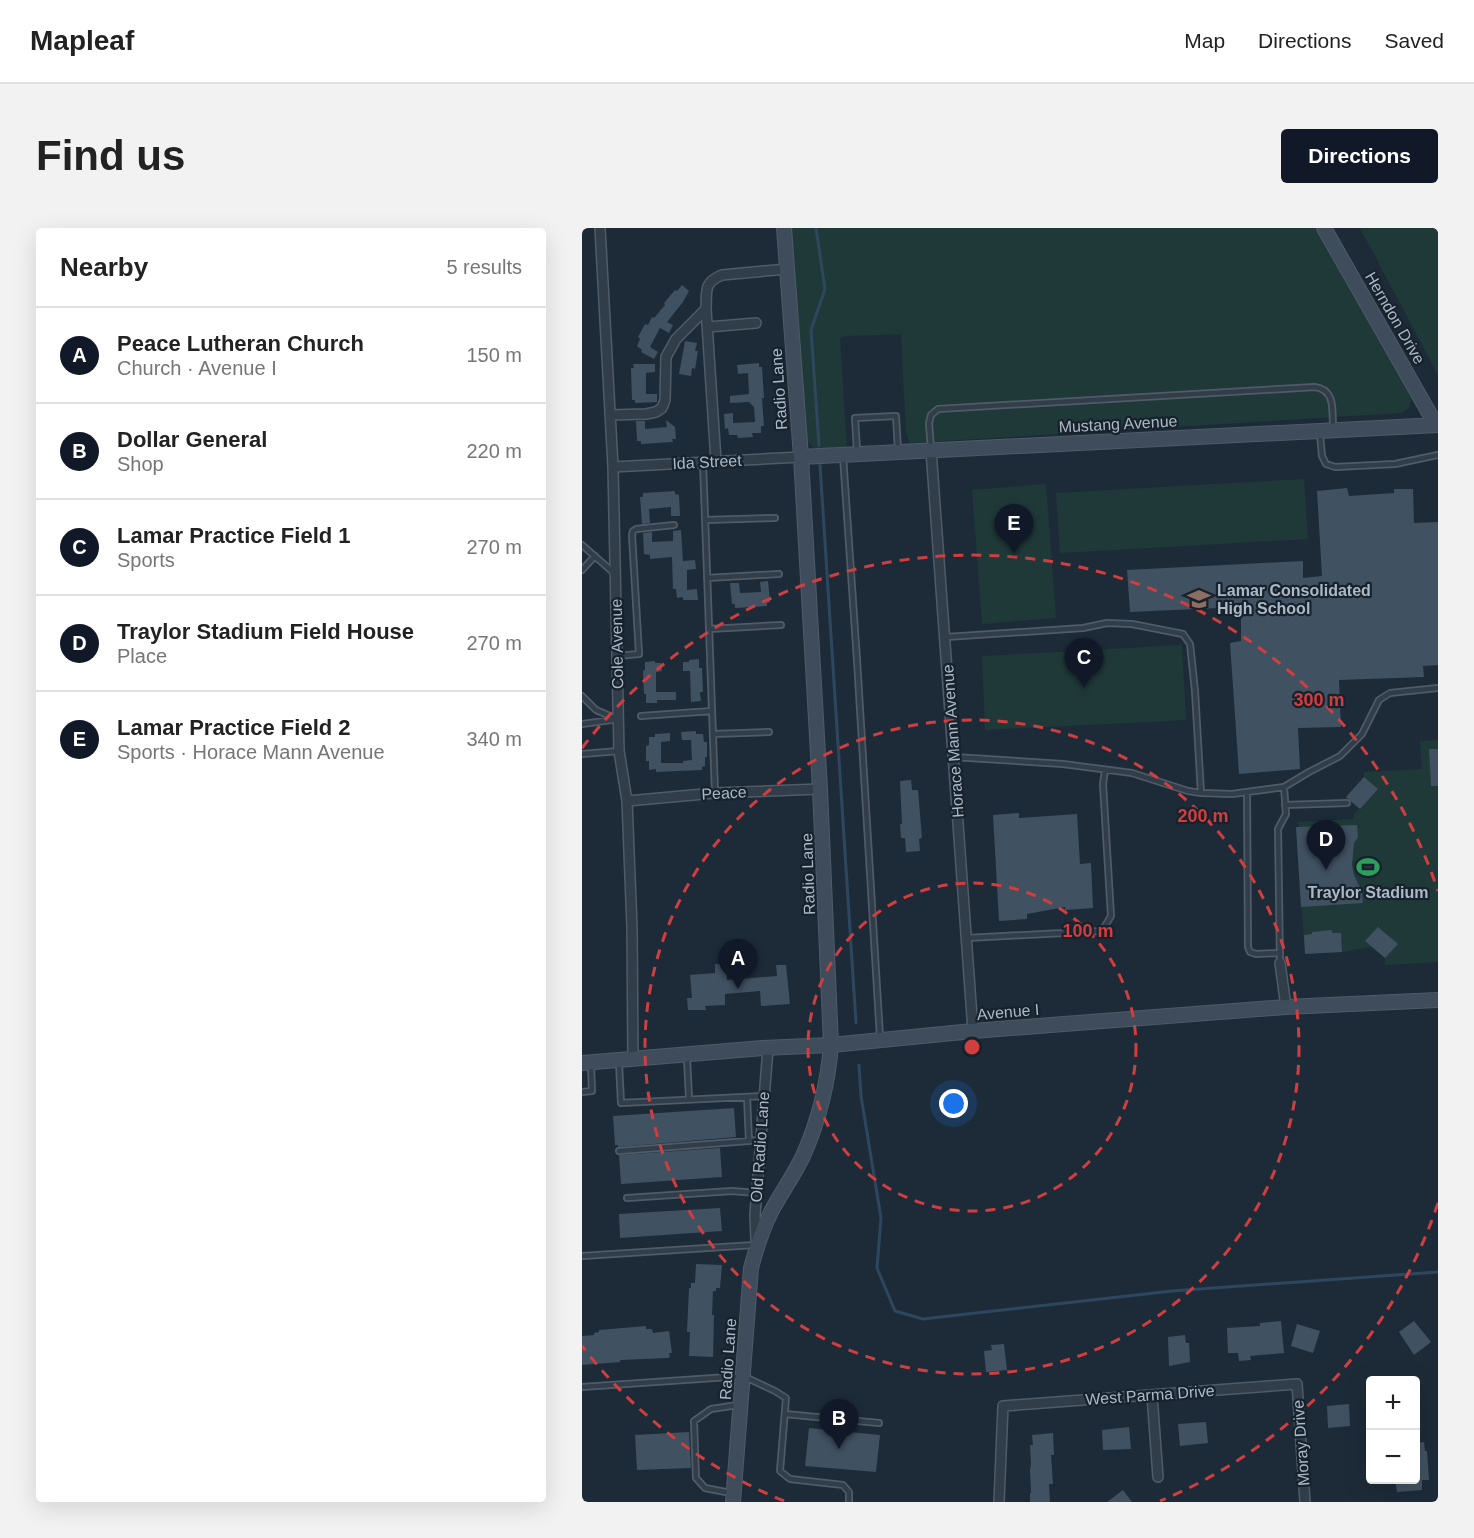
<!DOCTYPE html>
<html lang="en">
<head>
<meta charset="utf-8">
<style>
	body { margin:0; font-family:Arial,sans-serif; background:#f2f2f2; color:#222 }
	.controls { position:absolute; right:18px; bottom:18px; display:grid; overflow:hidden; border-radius:6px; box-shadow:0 6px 24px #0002 }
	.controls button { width:54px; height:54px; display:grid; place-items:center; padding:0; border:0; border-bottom:2px solid #e0e0e0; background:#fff; color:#222; font:30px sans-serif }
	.you { position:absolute; left:372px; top:876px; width:21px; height:21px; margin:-15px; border:4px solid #fff; border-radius:50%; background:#1a73e8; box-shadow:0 0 0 9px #1a73e833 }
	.badge { display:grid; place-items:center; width:39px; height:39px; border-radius:50%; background:#111827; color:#fff; font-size:20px; font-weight:700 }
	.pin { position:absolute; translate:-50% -50px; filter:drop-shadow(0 2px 3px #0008) }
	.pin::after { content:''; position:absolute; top:32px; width:21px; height:18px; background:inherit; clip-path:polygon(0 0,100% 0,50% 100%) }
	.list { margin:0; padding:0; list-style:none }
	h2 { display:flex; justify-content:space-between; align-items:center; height:78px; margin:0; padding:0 24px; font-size:26px }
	h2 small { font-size:20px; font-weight:400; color:#767676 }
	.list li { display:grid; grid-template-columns:39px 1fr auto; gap:18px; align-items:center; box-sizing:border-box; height:96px; padding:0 24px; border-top:2px solid #e0e0e0 }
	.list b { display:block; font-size:22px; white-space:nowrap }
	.list p { margin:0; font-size:20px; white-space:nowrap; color:#767676 }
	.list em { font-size:20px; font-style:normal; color:#767676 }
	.map { position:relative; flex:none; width:856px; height:1274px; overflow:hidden; border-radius:6px }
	header { display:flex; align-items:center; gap:36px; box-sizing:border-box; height:84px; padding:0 30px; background:#fff; border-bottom:2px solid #e0e0e0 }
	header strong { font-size:28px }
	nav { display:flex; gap:33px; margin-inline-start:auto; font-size:21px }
	.intro { display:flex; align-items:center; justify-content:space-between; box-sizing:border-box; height:144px; padding:0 36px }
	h1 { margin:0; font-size:42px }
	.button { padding:15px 27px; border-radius:6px; background:#111827; color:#fff; font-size:21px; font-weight:700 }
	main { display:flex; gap:36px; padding:0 36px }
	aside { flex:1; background:#fff; border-radius:6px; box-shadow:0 6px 24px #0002 }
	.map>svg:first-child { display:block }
</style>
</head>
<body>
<header>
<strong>Mapleaf</strong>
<nav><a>Map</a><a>Directions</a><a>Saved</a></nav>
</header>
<div class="intro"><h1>Find us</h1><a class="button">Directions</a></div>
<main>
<aside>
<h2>Nearby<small>5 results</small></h2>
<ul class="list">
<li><span class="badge">A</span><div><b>Peace Lutheran Church</b><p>Church · Avenue I</p></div><em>150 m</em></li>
<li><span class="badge">B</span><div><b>Dollar General</b><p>Shop</p></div><em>220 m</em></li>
<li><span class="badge">C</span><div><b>Lamar Practice Field 1</b><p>Sports</p></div><em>270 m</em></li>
<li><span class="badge">D</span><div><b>Traylor Stadium Field House</b><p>Place</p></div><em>270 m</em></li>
<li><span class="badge">E</span><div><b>Lamar Practice Field 2</b><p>Sports · Horace Mann Avenue</p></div><em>340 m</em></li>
</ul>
</aside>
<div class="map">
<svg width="856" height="1274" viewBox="0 0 856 1274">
	<rect width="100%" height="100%" fill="#1d2b38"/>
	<path fill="#1f3939" d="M208,0H733L829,170L827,180L819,185L328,215L324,205L319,106L263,108L258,110L265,221C244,221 233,228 222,208Z
		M778,0H856V147Z
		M722,251L726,311L478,325L474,265Z
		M464,256L474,390L400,396L390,262Z
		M600,417L604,492L403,502L400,428Z
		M856,512V734L803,737V730L790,719L760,724L723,726L714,599H717L716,594L772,591V586L777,581L764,569L782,549V544L840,541L838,513Z"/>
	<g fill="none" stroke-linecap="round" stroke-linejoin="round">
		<path stroke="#2d475f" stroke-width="3" d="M234,0L243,61L229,102L237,217
			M238,237L274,795
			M277,837L279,868L299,990L295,1040L313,1083L341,1091L590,1063L856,1044"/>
	</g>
	<path fill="#405161" d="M100,57L107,63L101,74L85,94L91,97L87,105L78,100L68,119L76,124L72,131L59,124L60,122L55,118L58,111L56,109L63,96L66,97L70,89L72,90L83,77L82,75L93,62L95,63Z
		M103,113L115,115L113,123H116L113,141L110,140L109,148L97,146Z
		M177,135V139H180L182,170H180L182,198H179V205H170L171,209L156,210L155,207H147L146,200L143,201L142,186L151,185V195L173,194L172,179L167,174L148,175V168L167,166L166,145L156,146L155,137Z
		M51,136H73V144L64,145V166H75V174L53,175V172H50L49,140H52Z
		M84,192L93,199L94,211H90L91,214L59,216V213H55L54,193H63V201L85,199Z
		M765,260L767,268L812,265V261H831L832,295L856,294V437L841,438L842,449L757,452L759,499L716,500L718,541L657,546L648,415L659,413V379L548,384L545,342L721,333V350L740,348L735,263Z
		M93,263V266L97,267L98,288H89V279L67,281L68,295L60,296L58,269H61V265Z
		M99,302L101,333L113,332L114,341L105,342V362L115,361L116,372H101V369L95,370L94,361H91L90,329L68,331V327L62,326L61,305L70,304V314L91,313V303Z
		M186,353L188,374L185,375V378L153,380V376H150L148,355H157L158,365L179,364L178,354Z
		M117,431V440H120L121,464H118L119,473L109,474L108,443H101V434H107V432Z
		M73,433V435H79L80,443L74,444V464H94V472H75V475H64V466H62L61,443L63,442V434Z
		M114,503V506H121L122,514H125V529H123V538L120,539V542L74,544V541L67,542V533H64V518L67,517V509H73V506L88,505V513L79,514V535H101V533L110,532L109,512H100L99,504Z
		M847,521H856V558H849Z
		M782,549L796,561L778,581L764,569Z
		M329,552L330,562H336L340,610L337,611L338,623L324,624L323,610H319L318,596H320L318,553Z
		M437,585V590L495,586L498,636L509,635L511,680L483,682V679L445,686V691L417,693L411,587Z
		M775,597L776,609L772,615L770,637L772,647L780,664L781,675L719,679L714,599Z
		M796,699L816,716L803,730L783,713Z
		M750,702V705H759L760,724L723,726L722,707L730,706V704Z
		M133,736H143L145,752L195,748L194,737H204L208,776L179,778L178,763L143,766V777L123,778L124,782H106L105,770H110L108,747L133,745Z
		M152,880L154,909L36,919V917H33L31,888Z
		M138,920L140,949L39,956L37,927Z
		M138,980L140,1003L38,1010L37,986Z
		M114,1036L140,1037L138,1060H134V1063H131L130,1087H132L131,1129L107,1128L108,1104H105L107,1060H109V1055H113Z
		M699,1093L702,1125L668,1128L669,1132L657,1133L656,1125H646L645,1100L678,1098V1095Z
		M832,1093L849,1114L832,1127L817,1104Z
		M715,1096L738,1103L731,1125L709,1118Z
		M64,1098V1101H70L71,1105L87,1103L90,1125H87L88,1129L86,1130L38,1132V1134L0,1137V1108L12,1107V1105L17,1104V1102Z
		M603,1107L604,1115H607L608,1134L587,1138L586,1109Z
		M422,1116L425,1142L404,1144L402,1123L410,1122L409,1117Z
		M767,1176L768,1198L746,1200L745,1178Z
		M624,1194L626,1215L598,1218L596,1196Z
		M547,1199L549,1221L521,1222L520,1202Z
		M227,1200L298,1207L294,1244L223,1238Z
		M107,1204L109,1240L55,1242L53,1207Z
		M471,1205L472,1227H469L471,1256H467L468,1274H448V1265H449L448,1242L449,1236L448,1217H451L450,1207Z
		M842,1214L843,1223H845L847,1252H840V1262L815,1264L813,1251H834V1215Z
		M541,1262L550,1274H525Z"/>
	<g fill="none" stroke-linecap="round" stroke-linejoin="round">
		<g stroke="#4f5b67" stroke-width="8">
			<path id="lane" d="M738,206L740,228L744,236L753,239L813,236L856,227
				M349,221L347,195L349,187L356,181L733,159C754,162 750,183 751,200
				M275,223L273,190L314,188L316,222
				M261,228L275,432L298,809
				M121,234L133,564
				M123,292L193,290
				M0,317L32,345
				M0,342L13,328
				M125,350L197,346
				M127,401L199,397
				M364,409L501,400L525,395L550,396L601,406L608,416L613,463L619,565
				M35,428L57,426L50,307L51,303L54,301L92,297
				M0,468L14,482L35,491
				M59,488L130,483
				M0,496L37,491
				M131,506L187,504
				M0,526L37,523
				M372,529L481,536L550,545L606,563L619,565L650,566L702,559L727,544L758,528L780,506L797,472L808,465L856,460
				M665,564L666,719L668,724L674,726L698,725
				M703,577L765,575
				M385,710L520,703L529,688L521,556L523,542
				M698,735L696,601L704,586L702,559
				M105,830L107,871
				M37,835L39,875L182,868
				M0,864L10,863L9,838
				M165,869L167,913
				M37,923L179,912
				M45,970L150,963L175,965
				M0,1028L172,1017
				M0,1159L161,1148L193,1163L204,1170L198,1243L208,1251L261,1257L267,1264V1274
				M203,1186L297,1195
				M149,1265L123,1260L114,1250L112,1193L129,1181L156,1177"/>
		</g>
		<g stroke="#4f5b67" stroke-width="12">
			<path id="street" d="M18,0L31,239L37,523L45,573L50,699L51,831
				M126,99L174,95
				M28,187L64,186L74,184L80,180L83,172L84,129L94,111L124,81
				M349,222L391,803
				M134,233L124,81C125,63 121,55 140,47L205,41
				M31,239L219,229
				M45,573L133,565L238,561
				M698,735L704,779
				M174,1012L173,987L186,820
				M570,1167L576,1249
				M417,1274L421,1178L715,1156L723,1274"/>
		</g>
		<g stroke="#4f5b67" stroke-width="16">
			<path id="secondary" d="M742,0L854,197
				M219,229L856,197
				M0,835L181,820L249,817L391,803L704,779L856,772
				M151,1274L169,1040C174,1021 180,1002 189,984C199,965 212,947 221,928C237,892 246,855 249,817L238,561L219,229L202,0"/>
		</g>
		<use href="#lane" stroke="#313d49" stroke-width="4.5"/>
		<use href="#street" stroke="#313d49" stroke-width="9"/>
		<use href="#secondary" stroke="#3e4c5c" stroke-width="14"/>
	</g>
	<g fill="none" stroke="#d03e40" stroke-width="3" stroke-dasharray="10 8">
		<circle cx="390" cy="819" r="164"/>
		<circle cx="390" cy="819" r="327"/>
		<path d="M856 975A491 491 0 0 1 578 1273M202 1273A491 491 0 0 1 0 1118M0 520A491 491 0 0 1 856 663"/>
	</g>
	<defs>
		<g id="school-bare" transform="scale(1.8)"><path d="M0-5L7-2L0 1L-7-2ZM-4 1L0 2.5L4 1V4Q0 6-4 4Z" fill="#8d6e63" stroke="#17222d" stroke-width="2.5" paint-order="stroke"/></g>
		<g id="stadium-bare" transform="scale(1.8)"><path d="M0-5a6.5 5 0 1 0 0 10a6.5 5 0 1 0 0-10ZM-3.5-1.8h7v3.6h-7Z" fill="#2e9e5b" stroke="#17222d" stroke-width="2.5" paint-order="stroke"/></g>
	</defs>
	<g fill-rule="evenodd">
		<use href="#school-bare" x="617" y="371"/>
		<use href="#stadium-bare" x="786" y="639"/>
	</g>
	<g text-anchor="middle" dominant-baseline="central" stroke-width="4.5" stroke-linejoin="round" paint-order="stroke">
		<g font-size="16" fill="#abb8c6" stroke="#17222d">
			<text transform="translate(813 90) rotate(60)">Herndon Drive</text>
			<text transform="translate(197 161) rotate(-94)">Radio Lane</text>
			<text transform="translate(536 196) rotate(-3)">Mustang Avenue</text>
			<text transform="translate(125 234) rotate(-3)">Ida Street</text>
			<text transform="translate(35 416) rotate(-91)">Cole Avenue</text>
			<text transform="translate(371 513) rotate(-94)">Horace Mann Avenue</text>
			<text transform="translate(142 565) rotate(-3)">Peace</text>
			<text transform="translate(226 646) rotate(-92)">Radio Lane</text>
			<text transform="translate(426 784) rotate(-5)">Avenue I</text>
			<text transform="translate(178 919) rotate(-86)">Old Radio Lane</text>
			<text transform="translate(146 1131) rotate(-86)">Radio Lane</text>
			<text transform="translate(568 1167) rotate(-4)">West Parma Drive</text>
			<text transform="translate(719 1215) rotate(-94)">Moray Drive</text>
		</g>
		<g font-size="16" font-weight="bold" fill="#abb8c6" stroke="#17222d" text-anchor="start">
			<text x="635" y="362">Lamar Consolidated<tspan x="635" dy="18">High School</tspan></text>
			<text x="786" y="664" text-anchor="middle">Traylor Stadium</text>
		</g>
	</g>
	<circle cx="390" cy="819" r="9" fill="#d03e40" stroke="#17222d" stroke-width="3"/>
	<g font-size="18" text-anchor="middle" font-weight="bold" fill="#d03e40" stroke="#17222d" stroke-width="4.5" stroke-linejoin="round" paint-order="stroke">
		<text x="737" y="478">300 m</text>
		<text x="621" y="594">200 m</text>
		<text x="506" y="709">100 m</text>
	</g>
</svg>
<div class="controls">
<button>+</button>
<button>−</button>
</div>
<div class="you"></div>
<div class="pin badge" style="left:156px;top:761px">A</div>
<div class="pin badge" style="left:257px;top:1221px">B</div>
<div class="pin badge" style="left:502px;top:460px">C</div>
<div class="pin badge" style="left:744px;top:642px">D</div>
<div class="pin badge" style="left:432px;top:326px">E</div>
</div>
</main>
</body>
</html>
